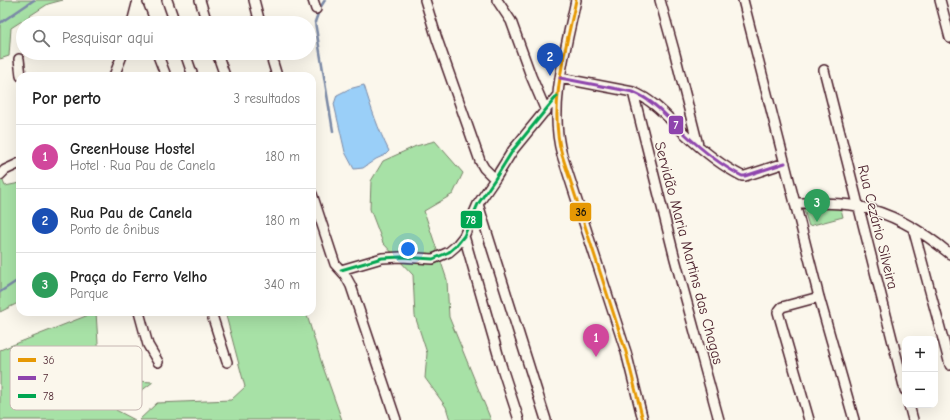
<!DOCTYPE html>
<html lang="pt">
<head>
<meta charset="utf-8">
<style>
	body { margin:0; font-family:"Comic Neue",sans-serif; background:#f2f2f2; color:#222 }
	.controls { position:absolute; right:12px; bottom:12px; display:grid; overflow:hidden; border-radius:8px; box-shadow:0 4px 16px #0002 }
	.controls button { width:36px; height:36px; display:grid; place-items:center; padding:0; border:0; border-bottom:1px solid #e0e0e0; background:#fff; color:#222; font:20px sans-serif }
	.you { position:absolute; left:408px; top:249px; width:14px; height:14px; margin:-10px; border:3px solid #fff; border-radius:50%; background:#1a73e8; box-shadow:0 0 0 6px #1a73e833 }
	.badge { display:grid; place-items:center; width:26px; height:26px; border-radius:50%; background:#2563eb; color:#fff; font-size:13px; font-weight:700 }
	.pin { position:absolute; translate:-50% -33px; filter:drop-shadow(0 1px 2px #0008) }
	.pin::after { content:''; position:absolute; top:21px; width:14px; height:12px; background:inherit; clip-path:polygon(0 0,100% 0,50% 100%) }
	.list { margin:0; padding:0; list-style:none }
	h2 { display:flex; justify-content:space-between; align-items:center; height:52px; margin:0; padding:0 16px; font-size:17px }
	h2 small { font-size:13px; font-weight:400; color:#767676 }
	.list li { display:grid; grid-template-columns:26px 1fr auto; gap:12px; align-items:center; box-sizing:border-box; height:64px; padding:0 16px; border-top:1px solid #e0e0e0 }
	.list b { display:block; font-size:15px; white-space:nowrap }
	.list p { margin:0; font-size:13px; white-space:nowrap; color:#767676 }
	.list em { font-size:13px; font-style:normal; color:#767676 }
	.icon { flex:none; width:22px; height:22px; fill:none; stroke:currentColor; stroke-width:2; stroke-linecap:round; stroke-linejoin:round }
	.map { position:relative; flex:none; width:950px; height:420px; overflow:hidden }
	.search { position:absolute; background:#fff; box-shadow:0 4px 16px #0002; left:16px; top:16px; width:300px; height:44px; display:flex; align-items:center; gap:10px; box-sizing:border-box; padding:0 14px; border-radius:22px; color:#767676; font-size:15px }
	.panel { position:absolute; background:#fff; box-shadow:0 4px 16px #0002; left:16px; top:72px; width:300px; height:244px; border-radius:12px }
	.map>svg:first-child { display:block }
</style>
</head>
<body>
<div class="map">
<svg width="950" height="420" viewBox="0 0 950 420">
	<rect width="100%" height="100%" fill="#fbf7ec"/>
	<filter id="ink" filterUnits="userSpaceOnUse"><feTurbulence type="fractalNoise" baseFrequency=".025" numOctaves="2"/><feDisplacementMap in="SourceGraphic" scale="8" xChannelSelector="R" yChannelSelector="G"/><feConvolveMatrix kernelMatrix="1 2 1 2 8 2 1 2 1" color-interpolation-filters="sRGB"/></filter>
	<g filter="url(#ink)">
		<path fill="#a7e1a6" stroke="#788068" d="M0,0H63L48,4L11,28L9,56L0,59Z
			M435,141L463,173L453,194L424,211L447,280L449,317L491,420H450L446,407L425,378L427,353L415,316L413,275L383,243L370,209L371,181L383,161L416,146Z
			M0,174L5,186L20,183V302L0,312Z
			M803,207L841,209L843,217L809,226Z
			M96,312L100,374L135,381L153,382L116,410L135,420H0V350Z
			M225,312H306L322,364L342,420H139L157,403L231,400L245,387Z"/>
		<path fill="#9acff8" stroke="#7a89a6" d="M364,85C371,108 378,129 389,151L385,155L376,159L363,168L354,169L345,152L334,104L337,95L349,89Z"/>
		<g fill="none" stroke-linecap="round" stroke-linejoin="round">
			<path stroke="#7a89a6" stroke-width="2.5" d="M325,0L320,8L315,22L333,131
				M0,23L34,0
				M0,292L20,279"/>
			<g stroke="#4a1f2b" stroke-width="12">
				<path id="minor" d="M167,0L175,23
					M200,0L207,23
					M254,0L260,23
					M313,0L316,9
					M425,0L437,39L480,161L484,168L495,179
					M497,0L511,21L531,76L546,111
					M576,0C566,49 548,106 562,155L626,352L643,420
					M660,0L675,54L698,145
					M743,0L819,297L854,420
					M940,0L950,38
					M137,3L145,23
					M132,23L138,0
					M157,53L166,76
					M185,53L193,76
					M217,53L225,76
					M270,53L277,76
					M19,59L21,76
					M824,70L905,390
					M114,76L123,53
					M560,78L633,92C655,101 668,118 685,134C701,149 722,166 742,176H745L785,163
					M633,92L675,259L719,420
					M0,175L5,170L20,163
					M312,194L335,264L345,275L351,286L396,420
					M795,203C815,203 837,202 857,206C891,213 924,232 950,254
					M478,204L546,420
					M913,228L950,365
					M464,236L502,368L519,420
					M341,270L382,258L401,257L433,259L449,252L456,246L464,236L478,204L495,179L513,150L557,96
					M139,312L148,345L158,362
					M211,312L227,362
					M909,405L913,420
					M809,420L778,312L782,307L819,297"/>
			</g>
			<use href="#minor" stroke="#fbf7ec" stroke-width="9"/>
			<g stroke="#fbf7ec" stroke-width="6">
				<path id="bus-1" d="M576,0C566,49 548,106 562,155L626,352L643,420"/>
			</g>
			<g stroke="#fbf7ec" stroke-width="6">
				<path id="bus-2" d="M560,78L633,92C655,101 668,118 685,134C701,149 722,166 742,176H745L785,163"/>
			</g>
			<g stroke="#fbf7ec" stroke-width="6">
				<path id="bus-3" d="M341,270L382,258L401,257L433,259L449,252L456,246L464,236L478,204L495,179L513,150L557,96"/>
			</g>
			<use href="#bus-1" stroke="#e69804" stroke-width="3"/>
			<use href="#bus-2" stroke="#8e44ad" stroke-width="3"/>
			<use href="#bus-3" stroke="#00a651" stroke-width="3"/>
		</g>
	</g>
	<g text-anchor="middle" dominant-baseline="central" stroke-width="3" stroke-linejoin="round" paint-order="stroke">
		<g font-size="15" fill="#4a1f2b" stroke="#fbf7ec">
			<text transform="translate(878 227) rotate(76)">Rua Cezário Silveira</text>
			<text transform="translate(689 253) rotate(75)">Servidão Maria Martins das Chagas</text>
		</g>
	</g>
	<rect x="10" y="346" width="132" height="64" rx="6" fill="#fbf7ec" stroke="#c6b6b2" stroke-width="1"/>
	<rect x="18" y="358" width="18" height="4" fill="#e69804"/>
	<rect x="18" y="376" width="18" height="4" fill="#8e44ad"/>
	<rect x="18" y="394" width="18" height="4" fill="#00a651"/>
	<g font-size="11" fill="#4a1f2b">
		<text x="43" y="364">36</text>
		<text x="43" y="382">7</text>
		<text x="43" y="400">78</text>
	</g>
	<g stroke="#fbf7ec" stroke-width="1.5">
		<rect x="668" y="115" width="16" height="20" rx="4" fill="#8e44ad"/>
		<rect x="569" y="202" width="23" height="20" rx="4" fill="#e69804"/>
		<rect x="460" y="210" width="23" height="19" rx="4" fill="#00a651"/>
	</g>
	<g font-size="11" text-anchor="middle" font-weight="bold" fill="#fff">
		<text x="676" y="129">7</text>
		<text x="471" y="224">78</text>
	</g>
	<g font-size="11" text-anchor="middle" font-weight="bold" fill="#111">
		<text x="581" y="216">36</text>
	</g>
</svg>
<div class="controls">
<button>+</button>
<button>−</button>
</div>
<div class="you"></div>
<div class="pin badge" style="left:596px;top:357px;background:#d1479c">1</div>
<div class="pin badge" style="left:550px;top:76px;background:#1a4fb4">2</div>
<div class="pin badge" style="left:817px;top:222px;background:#2e9e5b">3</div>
<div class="search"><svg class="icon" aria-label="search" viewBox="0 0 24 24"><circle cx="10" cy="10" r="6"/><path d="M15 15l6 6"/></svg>Pesquisar aqui</div>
<section class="panel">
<h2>Por perto<small>3 resultados</small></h2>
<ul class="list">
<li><span class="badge" style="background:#d1479c">1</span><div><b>GreenHouse Hostel</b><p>Hotel · Rua Pau de Canela</p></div><em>180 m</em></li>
<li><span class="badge" style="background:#1a4fb4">2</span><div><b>Rua Pau de Canela</b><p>Ponto de ônibus</p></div><em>180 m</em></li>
<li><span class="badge" style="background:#2e9e5b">3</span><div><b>Praça do Ferro Velho</b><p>Parque</p></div><em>340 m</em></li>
</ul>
</section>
</div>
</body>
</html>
